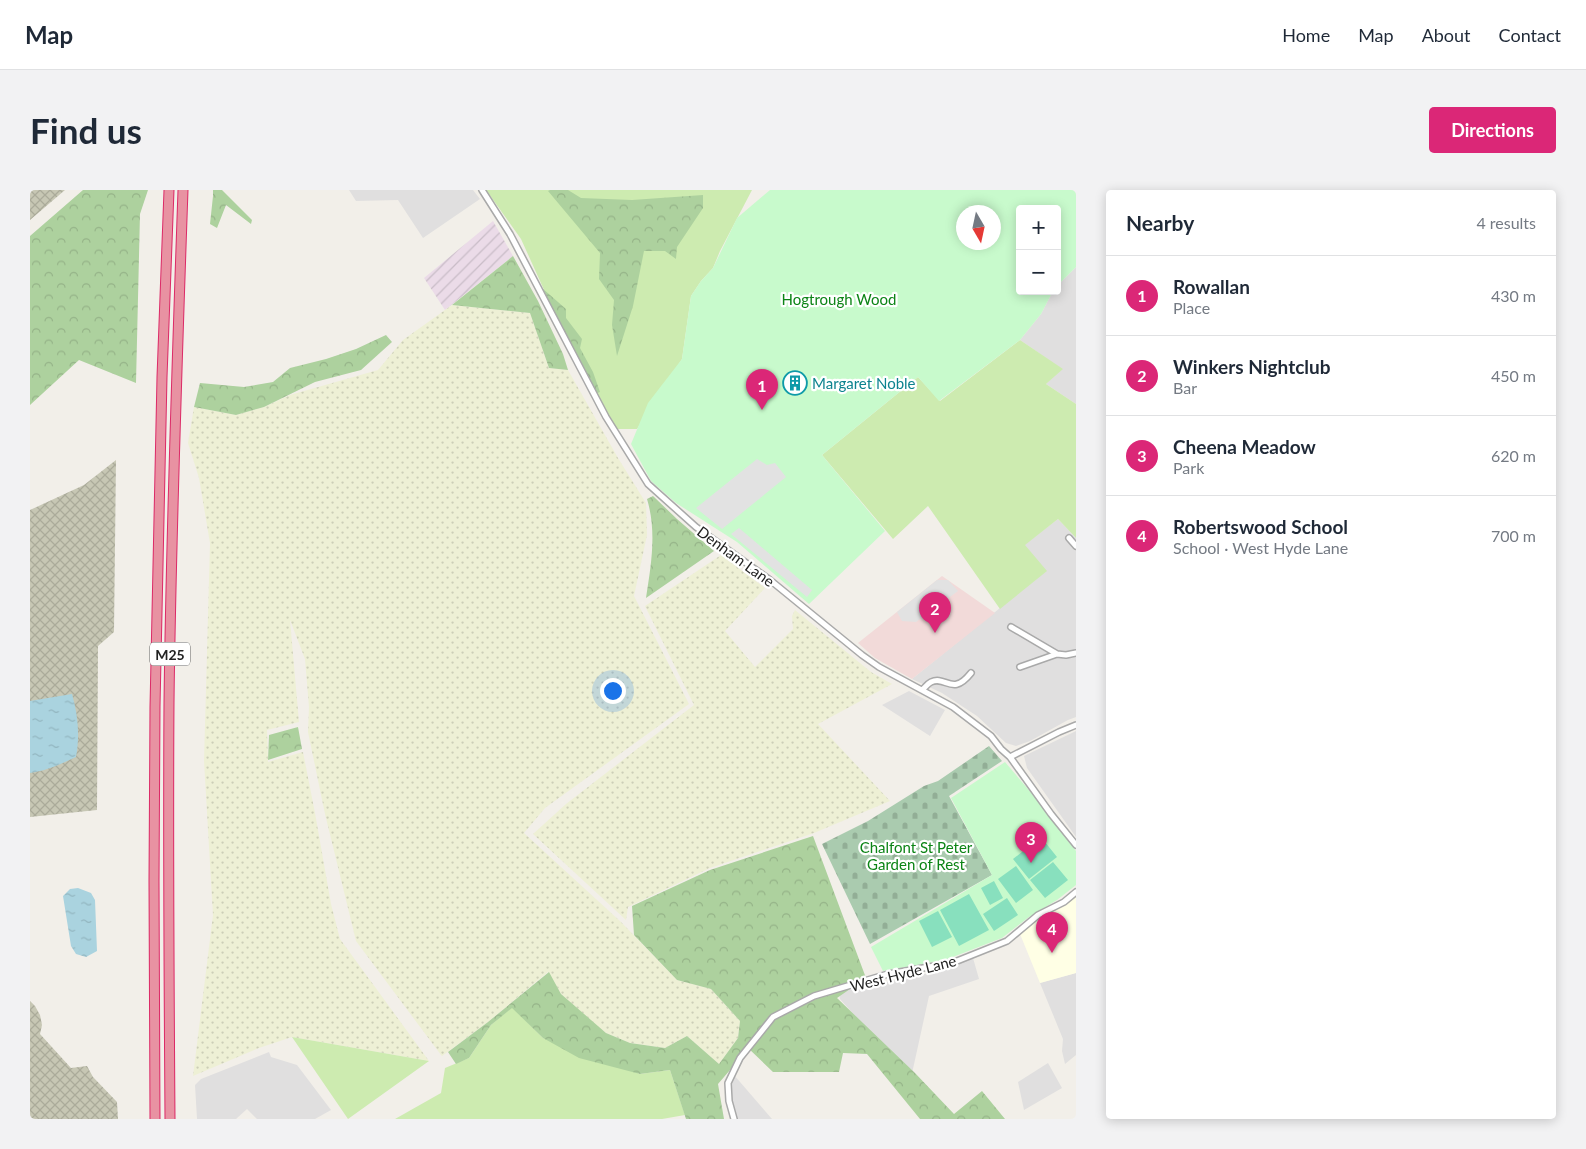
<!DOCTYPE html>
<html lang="en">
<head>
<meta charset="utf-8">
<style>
	body { margin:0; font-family:Lato,sans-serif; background:#f2f2f3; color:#1f2937 }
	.controls { position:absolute; right:15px; top:15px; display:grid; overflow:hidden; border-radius:5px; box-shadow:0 2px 12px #0003 }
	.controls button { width:45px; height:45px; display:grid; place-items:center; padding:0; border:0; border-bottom:1px solid #e0e1e3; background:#fff; color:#1f2937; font:25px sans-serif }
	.compass { position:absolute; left:926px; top:15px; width:45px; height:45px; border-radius:50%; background:#fff; box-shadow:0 2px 12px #0003; rotate:171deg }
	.you { position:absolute; left:582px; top:500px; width:18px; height:18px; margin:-12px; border:4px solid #fff; border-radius:50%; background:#1a73e8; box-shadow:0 0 0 8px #1a73e833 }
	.badge { display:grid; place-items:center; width:32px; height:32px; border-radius:50%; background:#db2777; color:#fff; font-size:16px; font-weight:700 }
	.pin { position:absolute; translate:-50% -41px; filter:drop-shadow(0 1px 2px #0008) }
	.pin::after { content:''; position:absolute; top:26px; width:18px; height:15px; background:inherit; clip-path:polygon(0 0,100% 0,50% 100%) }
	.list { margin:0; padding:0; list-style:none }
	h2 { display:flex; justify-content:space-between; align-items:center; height:65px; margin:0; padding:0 20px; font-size:21px }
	h2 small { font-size:16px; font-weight:400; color:#747a83 }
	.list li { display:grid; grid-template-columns:32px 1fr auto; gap:15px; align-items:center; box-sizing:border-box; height:80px; padding:0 20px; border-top:1px solid #e0e1e3 }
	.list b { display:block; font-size:19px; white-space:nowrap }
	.list p { margin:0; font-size:16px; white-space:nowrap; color:#747a83 }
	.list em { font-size:16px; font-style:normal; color:#747a83 }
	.map { position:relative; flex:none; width:1046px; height:929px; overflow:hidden; border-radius:5px }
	header { display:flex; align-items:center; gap:30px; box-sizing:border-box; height:70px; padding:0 25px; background:#fff; border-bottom:1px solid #e0e1e3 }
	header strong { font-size:24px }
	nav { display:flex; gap:28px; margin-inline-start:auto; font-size:18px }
	.intro { display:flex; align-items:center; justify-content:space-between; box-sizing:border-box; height:120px; padding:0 30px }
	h1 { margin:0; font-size:35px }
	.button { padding:12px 22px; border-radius:5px; background:#db2777; color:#fff; font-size:18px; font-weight:700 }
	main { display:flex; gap:30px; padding:0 30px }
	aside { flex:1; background:#fff; border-radius:5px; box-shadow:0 2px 12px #0003 }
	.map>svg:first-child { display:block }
</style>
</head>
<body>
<header>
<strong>Map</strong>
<nav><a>Home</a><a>Map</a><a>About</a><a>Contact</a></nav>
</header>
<div class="intro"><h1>Find us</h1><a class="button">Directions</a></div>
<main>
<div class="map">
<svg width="1046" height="929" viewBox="0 0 1046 929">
	<defs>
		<pattern id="industrial-furrows" width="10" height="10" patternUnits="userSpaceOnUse" patternTransform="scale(1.25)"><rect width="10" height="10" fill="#ebdbe8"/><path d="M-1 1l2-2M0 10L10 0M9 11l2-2" fill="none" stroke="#c9bcc7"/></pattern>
		<pattern id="construction-cross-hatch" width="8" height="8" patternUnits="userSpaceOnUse" patternTransform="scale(1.25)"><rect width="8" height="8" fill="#c7c7b4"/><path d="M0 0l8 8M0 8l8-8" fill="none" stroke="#abab9a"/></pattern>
		<pattern id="farmland-dots" width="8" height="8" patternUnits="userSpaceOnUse" patternTransform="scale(1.25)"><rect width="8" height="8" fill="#eef0d5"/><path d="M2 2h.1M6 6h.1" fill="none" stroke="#ccceb7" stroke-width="1.8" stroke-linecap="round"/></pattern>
		<pattern id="forest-crowns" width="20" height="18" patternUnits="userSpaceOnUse" patternTransform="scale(1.25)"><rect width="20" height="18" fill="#add19e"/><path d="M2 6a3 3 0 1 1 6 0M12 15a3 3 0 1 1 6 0" fill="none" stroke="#95b388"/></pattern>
		<pattern id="cemetery-stones" width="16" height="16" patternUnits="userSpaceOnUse" patternTransform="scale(1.25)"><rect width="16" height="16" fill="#aacbaf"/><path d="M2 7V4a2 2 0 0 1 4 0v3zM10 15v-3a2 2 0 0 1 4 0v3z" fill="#92ae96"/></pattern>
		<pattern id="water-ripples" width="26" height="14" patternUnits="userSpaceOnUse" patternTransform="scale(1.25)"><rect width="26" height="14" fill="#aad3df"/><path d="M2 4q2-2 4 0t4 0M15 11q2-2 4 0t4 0" fill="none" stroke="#92b5bf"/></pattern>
	</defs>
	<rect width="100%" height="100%" fill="#f2efe9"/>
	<path fill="#e0dfdf" d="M319,0H443L450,9L393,48L368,10L326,11Z
		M1046,77V214L1016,194L1032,179L990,150L1011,124L1023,101H1027V96Z
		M1028,329L1046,348V527L1038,530L1000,551L986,556L976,553L947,526L912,503L882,489L1016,381L994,355Z
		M879,501L915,520L900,546L852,515Z
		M1046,541V647L997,578L994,566Z
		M943,768L949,789L899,806L881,888L810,809L809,802L904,782Z
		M1046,783V865L1035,874L1032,861L1033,849L1010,793Z
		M239,862L241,867L267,875L301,920L285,929H227L217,919L206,929H167L165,895L171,889Z
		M1018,873L1032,898L994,920L988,892Z
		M704,885L742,929H705L700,911V893Z"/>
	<path fill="#f2dad9" d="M912,386L965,423L882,489L845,468L828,453Z"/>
	<path fill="url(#industrial-furrows)" d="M463,31L483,66L415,120L394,88Z"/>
	<path fill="#ffffe5" d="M1044,707H1046V783L1010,793L990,744L992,742V740Z"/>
	<path fill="url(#construction-cross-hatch)" d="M0,0H35L0,30Z
		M86,270L84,442L68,456L67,620L0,627V320L54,295Z
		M0,811L5,816L10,825L12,835L10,844L41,878L57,876L63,887L87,912L88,929H0Z"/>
	<path fill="url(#farmland-dots)" d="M422,115L500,123L519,178L538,180L588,268L616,313L617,345L604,406L659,514L515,618L494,643L591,732L647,790L681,799L710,831L708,848L689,874L657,846L635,858L600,853L576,843L549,821L531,804L518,782L458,832L412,866L411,865L326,751L295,624L278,542L279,517L275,469L260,430L269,532L237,540L238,572L273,562L285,623L301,714L310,749L399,871L262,847L229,858L163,886L183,725L174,571L180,353L169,288L158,253L164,217L206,225L234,217L260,205L348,180L373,150Z
		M691,365L735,398L695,441L725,477L763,439L762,426L765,420L841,482L862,494L788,534L860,611L784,643L680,678L598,717L596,730L503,644L536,614L664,515L615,416Z"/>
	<path fill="#cdebb0" d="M456,0H722L690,61L683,78L671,91L661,106L652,169L607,239H582L539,155L491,49Z
		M990,150L1033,179L1016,194L1046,214V348L1028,329L995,355L1017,381L970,419L898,316L863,349L792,265L888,187L910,211Z
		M482,817L513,848L610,884L640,880L655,925L632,929H365L411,903L415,878L439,868L461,835Z
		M262,847L399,871L318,929Z"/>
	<path fill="url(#forest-crowns)" d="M53,0H118L110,24L106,193L49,170L0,215V46Z
		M183,0H192L222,30L221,34L196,15L187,38L180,34L183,6Z
		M520,0H538L551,8L602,10L673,5V18L647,57L646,69L635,61H614L603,116L587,166L582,135L584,110L569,89L570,63L518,1Z
		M483,66L508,111L533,164L538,180L519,178L500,123L422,115Z
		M512,98L536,119V128L552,149L550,158L563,182L570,202L565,204L533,143Z
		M356,145L362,152L331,180L285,192L234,217L206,225L164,217L170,193L214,197L243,192L260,178L296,169L326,159Z
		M623,306L647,329L684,361L616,408C621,375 627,342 617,309Z
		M268,537L272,559L238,570L239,545Z
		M783,646L836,788L807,808L885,883L924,924L952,901L975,929H890L837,864L813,863L809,882H743L717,857L700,880L688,894L694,929H656L640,880L610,884L549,868L513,848L482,818L461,835L439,868L426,874L418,862L458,832L519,782L531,804L576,843L600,853L635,858L657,846L689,874L708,848L710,831L681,799L647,790L604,745L602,716L680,680Z"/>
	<path fill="url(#cemetery-stones)" d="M959,556L972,571L919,606L962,685L840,754L792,654L838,631L894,596L908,591Z"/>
	<path fill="#c8facc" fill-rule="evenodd" d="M740,0H1046V77L1027,96V19H990V101H1023L1011,124L990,150L909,211L888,187L792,265L855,341L779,414L707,352L646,313L621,291L601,254L618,213L652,169L661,106L671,91L683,78L707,28ZM934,22H964V52H934Z
		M975,572L1009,612L1046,661V695L1027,710L999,727L972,748L915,770L853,781L841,757L962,685L921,608Z"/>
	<path fill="#88e0be" d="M1011,647L1027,667L999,689L983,669Z
		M1023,672L1038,690L1015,708L1000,690Z
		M986,676L1003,700L986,713L968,689Z
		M964,691L973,708L960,715L951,698Z
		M939,704L959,740L929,756L910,720Z
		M977,708L988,725L964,741L953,724Z
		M908,721L922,747L902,757L889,731Z"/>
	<path fill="#e2e2e2" d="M727,269L737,275L745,273L756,287L692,339L666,318Z
		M709,338L782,400L777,407L701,344Z
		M907,390H918L928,401L886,432L872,431L867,422Z"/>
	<path fill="url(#water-ripples)" d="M42,504C48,525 50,546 46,567C31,574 16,581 0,583V511Z
		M48,698L61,703L65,710L67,761L56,767L46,764L41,756L33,706L40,699Z"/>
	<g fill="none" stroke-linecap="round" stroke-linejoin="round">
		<g stroke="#a9a9a9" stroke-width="8">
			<path id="street" d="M452,0L480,44L576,227L618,294L666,337L740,390L832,465L849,477L923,517L961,546L971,559L980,567L1021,624L1046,655
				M1039,348L1046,356
				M981,437L1027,464
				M990,477L1027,464L1036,465L1046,463
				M892,500C895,498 897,494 901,492C916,485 922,507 941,483
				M980,567L1029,542L1046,535
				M704,929L699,911L698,893L710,868L743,827L784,806L858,784L922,773L977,751L1008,725L1034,712L1046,702"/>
		</g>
		<g stroke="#dc2a67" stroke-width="11">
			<path id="highway" d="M125,929L124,691L125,517L132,187L139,0
				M140,929C139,790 138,652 139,513C141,342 147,171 153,0"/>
		</g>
		<use href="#street" stroke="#fff" stroke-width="5"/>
		<use href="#highway" stroke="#e892a2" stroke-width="9"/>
	</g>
	<defs>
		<g id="building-ring" transform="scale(1.25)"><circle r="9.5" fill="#fff" stroke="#0f9aa8" stroke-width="1.5"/><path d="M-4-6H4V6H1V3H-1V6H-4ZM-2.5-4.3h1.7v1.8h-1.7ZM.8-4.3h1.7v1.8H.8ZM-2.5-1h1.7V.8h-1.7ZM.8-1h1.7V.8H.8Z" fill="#0f9aa8"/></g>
	</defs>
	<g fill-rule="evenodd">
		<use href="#building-ring" x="765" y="193"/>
	</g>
	<g text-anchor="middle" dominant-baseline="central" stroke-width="4.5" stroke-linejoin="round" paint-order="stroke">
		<rect fill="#fff" stroke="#646464" stroke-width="1" x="120" y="452.5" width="40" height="23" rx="4"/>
		<g font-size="14" font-weight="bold" fill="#222">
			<text x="140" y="464">M25</text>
		</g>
		<g font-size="15" fill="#0c8416" stroke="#fff">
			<text x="809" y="109">Hogtrough Wood</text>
			<text x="886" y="657">Chalfont St Peter<tspan x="886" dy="17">Garden of Rest</tspan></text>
		</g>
		<g font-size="15" fill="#0d838f" stroke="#fff" text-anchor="start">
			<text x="782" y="193">Margaret Noble</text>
		</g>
		<g font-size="15" fill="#222" stroke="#fff">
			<text transform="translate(706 366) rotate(36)">Denham Lane</text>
			<text transform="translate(873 783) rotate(-14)">West Hyde Lane</text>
		</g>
	</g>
</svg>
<div class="controls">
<button>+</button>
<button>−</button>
</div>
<svg class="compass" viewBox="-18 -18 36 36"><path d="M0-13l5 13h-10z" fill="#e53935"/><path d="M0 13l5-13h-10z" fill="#747a83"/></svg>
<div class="you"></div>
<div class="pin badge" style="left:732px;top:220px">1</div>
<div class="pin badge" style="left:905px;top:443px">2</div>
<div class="pin badge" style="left:1001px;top:673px">3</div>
<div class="pin badge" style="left:1022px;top:763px">4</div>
</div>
<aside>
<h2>Nearby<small>4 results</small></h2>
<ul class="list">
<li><span class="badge">1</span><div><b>Rowallan</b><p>Place</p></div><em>430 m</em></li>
<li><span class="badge">2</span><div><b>Winkers Nightclub</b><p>Bar</p></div><em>450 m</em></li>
<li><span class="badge">3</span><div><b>Cheena Meadow</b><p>Park</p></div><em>620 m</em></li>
<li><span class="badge">4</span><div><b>Robertswood School</b><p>School · West Hyde Lane</p></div><em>700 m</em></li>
</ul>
</aside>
</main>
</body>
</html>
